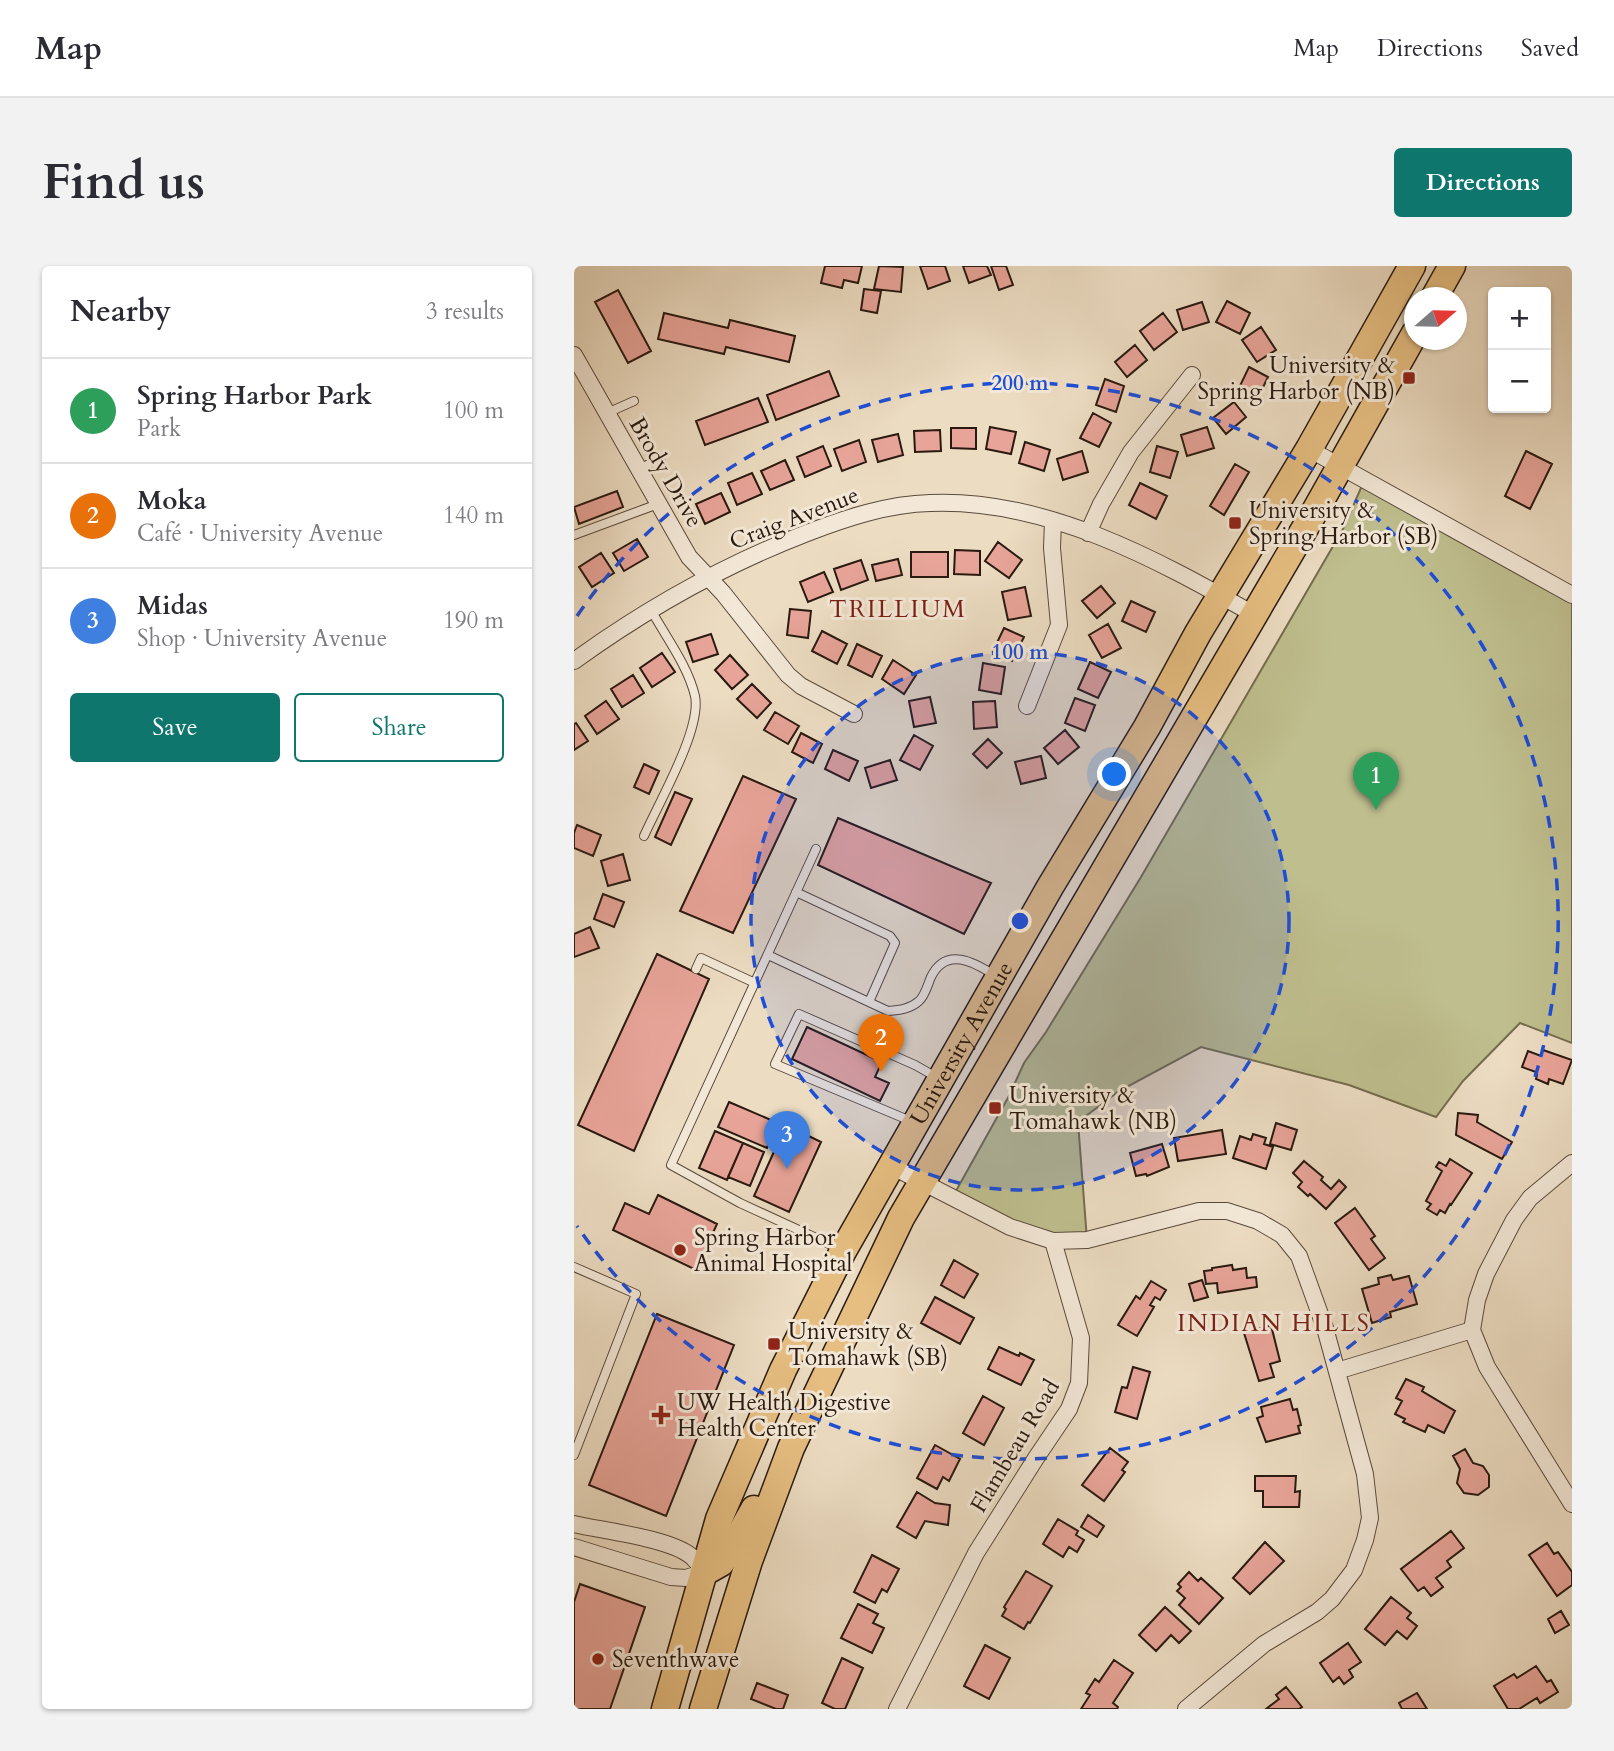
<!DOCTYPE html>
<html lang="en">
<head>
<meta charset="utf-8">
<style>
	body { margin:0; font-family:Cardo,serif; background:#f2f2f3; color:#2b2b33 }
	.controls { position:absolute; right:21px; top:21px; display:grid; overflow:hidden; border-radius:7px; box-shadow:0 2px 5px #0004 }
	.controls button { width:63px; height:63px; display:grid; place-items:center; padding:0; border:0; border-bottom:2px solid #e1e1e2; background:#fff; color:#2b2b33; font:35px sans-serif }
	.compass { position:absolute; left:830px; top:21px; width:63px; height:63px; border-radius:50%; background:#fff; box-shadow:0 2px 5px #0004; rotate:70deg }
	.you { position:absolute; left:541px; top:509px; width:24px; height:24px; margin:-18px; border:5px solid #fff; border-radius:50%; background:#1a73e8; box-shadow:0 0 0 10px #1a73e833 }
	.badge { display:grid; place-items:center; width:46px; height:46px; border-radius:50%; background:#0f766e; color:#fff; font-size:23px; font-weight:700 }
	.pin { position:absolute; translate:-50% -58px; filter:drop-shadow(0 2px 4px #0008) }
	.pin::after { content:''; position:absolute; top:37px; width:24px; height:21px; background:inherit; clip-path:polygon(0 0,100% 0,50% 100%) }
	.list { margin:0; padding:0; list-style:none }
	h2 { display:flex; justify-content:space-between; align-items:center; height:91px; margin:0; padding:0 28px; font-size:30px }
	h2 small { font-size:23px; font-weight:400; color:#7c7c81 }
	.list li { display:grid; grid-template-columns:46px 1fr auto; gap:21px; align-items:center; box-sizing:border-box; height:105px; padding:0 28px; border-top:2px solid #e1e1e2 }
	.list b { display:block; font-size:26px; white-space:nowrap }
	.list p { margin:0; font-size:23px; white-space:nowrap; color:#7c7c81 }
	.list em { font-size:23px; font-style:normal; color:#7c7c81 }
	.actions { display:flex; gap:14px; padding:21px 28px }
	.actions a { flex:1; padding:16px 0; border:2px solid #0f766e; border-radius:7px; text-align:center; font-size:24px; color:#0f766e }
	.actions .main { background:#0f766e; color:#fff }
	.map { position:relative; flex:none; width:998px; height:1443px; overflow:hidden; border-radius:7px }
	header { display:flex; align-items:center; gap:42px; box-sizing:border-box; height:98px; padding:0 35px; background:#fff; border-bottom:2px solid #e1e1e2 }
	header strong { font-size:33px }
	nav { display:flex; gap:38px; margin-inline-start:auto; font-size:24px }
	.intro { display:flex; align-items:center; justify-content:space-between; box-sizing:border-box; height:168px; padding:0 42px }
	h1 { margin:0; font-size:49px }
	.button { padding:18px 32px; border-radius:7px; background:#0f766e; color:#fff; font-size:24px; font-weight:700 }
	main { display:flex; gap:42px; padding:0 42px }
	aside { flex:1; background:#fff; border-radius:7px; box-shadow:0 2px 5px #0004 }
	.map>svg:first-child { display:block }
</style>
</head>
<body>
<header>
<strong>Map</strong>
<nav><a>Map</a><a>Directions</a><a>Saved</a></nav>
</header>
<div class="intro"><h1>Find us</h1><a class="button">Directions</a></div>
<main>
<aside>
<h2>Nearby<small>3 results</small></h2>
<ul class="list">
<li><span class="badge" style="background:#2e9e5b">1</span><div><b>Spring Harbor Park</b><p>Park</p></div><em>100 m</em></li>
<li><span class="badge" style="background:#e8710a">2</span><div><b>Moka</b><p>Café · University Avenue</p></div><em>140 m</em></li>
<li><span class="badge" style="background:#3f7fe0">3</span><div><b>Midas</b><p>Shop · University Avenue</p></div><em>190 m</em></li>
</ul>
<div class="actions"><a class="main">Save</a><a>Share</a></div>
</aside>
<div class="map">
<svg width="998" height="1443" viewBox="0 0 998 1443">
	<rect width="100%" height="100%" fill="#ecdcc2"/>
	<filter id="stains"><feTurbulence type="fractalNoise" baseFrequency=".00286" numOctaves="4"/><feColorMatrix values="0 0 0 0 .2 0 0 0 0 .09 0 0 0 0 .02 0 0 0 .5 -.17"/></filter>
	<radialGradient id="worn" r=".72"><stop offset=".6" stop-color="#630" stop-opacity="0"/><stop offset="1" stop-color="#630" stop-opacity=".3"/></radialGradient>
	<path fill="#bfbe8e" stroke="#746c4e" stroke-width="2" d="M790,215L998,329V777L946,757L889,815L862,851L775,819L627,781L545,825L504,856L513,974L479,975L378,932L435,830L450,797L472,766L567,611L769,263Z"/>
	<path fill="#e8a499" stroke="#29190f" stroke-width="2" d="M251,0H288L284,17L270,14L268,22L247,17Z
		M305,0L329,1L327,26L300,23Z
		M346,0H371L376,15L354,23Z
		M389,0H413L417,9L395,17Z
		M417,0H432L439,19L425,24Z
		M290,23L307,25L303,47L287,44Z
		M44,24L77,85L54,97L21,36Z
		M653,35L676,47L666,68L642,56Z
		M628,36L635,56L609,64L603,44Z
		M90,47L154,62L156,54L221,70L215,96L152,81L150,88L84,73Z
		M589,47L603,66L580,84L566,65Z
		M687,61L702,84L683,96L668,74Z
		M561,79L573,94L553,111L541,96Z
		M675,101L694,111L682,136L663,126Z
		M255,105L265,130L202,154L193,129Z
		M531,113L550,120L542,146L522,139Z
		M184,132L194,156L131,179L122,155Z
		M660,136L672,151L652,168L639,152Z
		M519,147L537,157L525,181L506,172Z
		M416,161L442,166L437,188L412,183Z
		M633,161L640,182L613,190L607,169Z
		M377,162H402V183L377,182Z
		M366,164L367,185L341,186L340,165Z
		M324,168L329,189L304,196L298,174Z
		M285,174L292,196L268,205L260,183Z
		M451,176L476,184L470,205L445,197Z
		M249,180L257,200L231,211L223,191Z
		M583,180L604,186L596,212L576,206Z
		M508,185L514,206L489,214L483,193Z
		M952,185L978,198L956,243L931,230Z
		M211,194L220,214L196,224L187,205Z
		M661,198L675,206L650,249L636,240Z
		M178,207L188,228L163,239L154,217Z
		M566,217L593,230L582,253L555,239Z
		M43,225L49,241L5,258L0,241Z
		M147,227L156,246L131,258L122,238Z
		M63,273L74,291L50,305L39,287Z
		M424,276L448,294L435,312L411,295Z
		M381,284L406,285V309L380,308Z
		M337,286H374V311H337Z
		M27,287L40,307L18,321L5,301Z
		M324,293L328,309L302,315L298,299Z
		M287,294L294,314L267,324L260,303Z
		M250,306L259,326L234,336L226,316Z
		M527,320L541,337L523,352L508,335Z
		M451,321L457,350L434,354L428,326Z
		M557,335L581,346L572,366L548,355Z
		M216,343L237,345L234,372L213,369Z
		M534,358L547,382L528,392L515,369Z
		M430,362L450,371L438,395L419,385Z
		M248,365L273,378L263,398L238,385Z
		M137,368L144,388L119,396L112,376Z
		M283,378L308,390L298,411L274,399Z
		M88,387L101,406L78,421L66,402Z
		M156,389L174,409L158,423L141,404Z
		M319,394L342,409L330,428L308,413Z
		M516,396L537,406L524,432L504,423Z
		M409,397L431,401L427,428L405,424Z
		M59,409L70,427L48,441L37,423Z
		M178,418L197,437L183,452L163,433Z
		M356,431L362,457L340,461L335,435Z
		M501,432L521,439L511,465L491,457Z
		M32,435L45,453L23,468L11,450Z
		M421,435L423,461L400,463L399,436Z
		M201,446L225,460L214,478L190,464Z
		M2,457L14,475L0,484V458Z
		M491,464L505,481L484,498L470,482Z
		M227,467L248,478L239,497L218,486Z
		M340,469L359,480L346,504L326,494Z
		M414,473L428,487L413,502L399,488Z
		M259,484L284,495L275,515L251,503Z
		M467,490L472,512L447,518L441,496Z
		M316,494L323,514L297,522L291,502Z
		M70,498L85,505L75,528L60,521Z
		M169,510L222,533L159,667L106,645Z
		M101,526L118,533L97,579L81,571Z
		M264,552L417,617L390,668L244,599Z
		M3,559L27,569L19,590L0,582V567Z
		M49,588L56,614L34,620L27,595Z
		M29,628L50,636L40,661L20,653Z
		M16,661L25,682L0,691V668Z
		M83,688L135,713L60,885L4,859Z
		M233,761L308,796L301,811L315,817L306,835L218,793Z
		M969,784L998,794L989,818L975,813L974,818L962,813L963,809L961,808L962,806L948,801L954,785L967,790Z
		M155,836L204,857L193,882L144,861Z
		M884,847L904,849L903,856L938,876L928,893L882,869Z
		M702,857L723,864L717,884L696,878Z
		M212,859L247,876L215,946L180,930Z
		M648,864L652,888L604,895L600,872Z
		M141,865L169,877L153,914L125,902Z
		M679,868L692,872L690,878L699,881L692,903L659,892L666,870L677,874Z
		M169,877L190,886L176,920L154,911Z
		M588,878L595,901L573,910L572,908L562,910L556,887Z
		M876,893L898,907L877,939L876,938L871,947L866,944L863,949L853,943L857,938L852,935L868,905L862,901L865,896L872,900Z
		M730,895L749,911L747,914L757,923L765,914L772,921L752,943L736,928L734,930L724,921L728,916L719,907Z
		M84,929L143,958L122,1004L39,964L51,937L75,948Z
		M781,942L801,970L797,973L811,992L795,1004L761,957Z
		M380,994L404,1008L390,1032L367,1019Z
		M658,999L659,1004L672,1002L673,1012L682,1011L683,1021L644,1027L643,1017L632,1018L630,1005L638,1004V1002Z
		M817,1009L819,1014L835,1010L843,1038L816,1046L817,1051L798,1057L788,1023L805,1018L804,1012Z
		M628,1014L634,1031L620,1035L615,1018Z
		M577,1015L592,1024L586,1034L581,1031L576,1039L580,1041L563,1070L544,1059L562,1030L566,1033Z
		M361,1031L400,1052L386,1078L347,1057Z
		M83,1048L160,1079L92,1250L15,1219Z
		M697,1059L706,1095L696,1098L700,1111L685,1115L670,1067Z
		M425,1081L445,1090L446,1087L460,1094L447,1119L414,1103Z
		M559,1101L576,1106L563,1153L541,1146L548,1121L553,1122Z
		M832,1113L850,1121L848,1125L881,1145L870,1167L854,1159L851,1166L829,1156L831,1153L821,1148L828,1135L822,1132Z
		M409,1130L430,1142L410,1179L389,1167Z
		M716,1133L719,1144L723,1143L727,1159L724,1160L726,1167L692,1176L683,1152L689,1150L687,1141Z
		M361,1179L386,1193L375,1215L369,1211L363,1223L343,1212Z
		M536,1182L554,1196L548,1204L551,1206L530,1235L508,1219Z
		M891,1183L899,1197L909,1200L915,1209V1221L904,1229L890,1227L883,1217L886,1203L879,1190Z
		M681,1210H722L721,1226L726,1225L725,1241H689V1225H681Z
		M343,1226L361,1237L376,1239L374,1259L351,1255L342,1272L323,1261Z
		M514,1249L530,1260L523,1271L507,1261Z
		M484,1253L504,1265L502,1269L510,1274L503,1286L495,1281L489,1291L469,1278Z
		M877,1265L890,1282L873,1295L877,1301L862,1312L869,1321L857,1330L850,1321L844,1325L827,1303Z
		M691,1276L710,1295L676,1328L659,1312Z
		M973,1277L980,1288L984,1286L998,1306V1319L983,1330L955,1289Z
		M298,1289L325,1303L313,1326L308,1323L301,1337L280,1326Z
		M452,1305L478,1320L456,1357L454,1356L450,1363L428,1350L432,1343L430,1341Z
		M615,1306L624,1315L627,1312L649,1332L625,1358L605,1339L611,1332L603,1325L607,1321L604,1318Z
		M6,1318L71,1341L36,1443H0V1336Z
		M817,1331L837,1347L833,1352L843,1360L833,1373L823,1365L811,1379L791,1363Z
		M284,1338L304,1348L299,1357L310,1362L298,1387L267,1372Z
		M591,1341L617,1365L605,1377L597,1369L582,1385L565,1369Z
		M987,1345L995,1359L981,1367L974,1353Z
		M774,1377L787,1396L775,1404L779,1411L770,1418L765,1411L759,1416L746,1397Z
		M411,1379L436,1392L415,1433L390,1420Z
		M268,1392L289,1402L271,1443H261L248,1437Z
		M540,1394L559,1407L539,1437L544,1441L543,1443H507L516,1429L512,1427L521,1413L525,1416Z
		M962,1400L973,1416L977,1414L984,1426L966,1437L963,1432L945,1443H934L920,1420L940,1408L943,1412Z
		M183,1417L214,1429L209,1443H202L177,1433Z
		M712,1421L728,1441L725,1443H692L705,1433L702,1429Z
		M843,1427L853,1443H828L825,1437Z"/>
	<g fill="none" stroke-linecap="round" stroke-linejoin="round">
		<g stroke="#5a4a3c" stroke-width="10">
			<path id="service" d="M33,147L60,135
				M65,203L87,192
				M0,269L84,238
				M70,570C84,538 128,463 121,430C114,400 92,371 77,344
				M242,583L97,899L166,937L266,983
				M222,626L316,670L321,677L295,736
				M194,689L314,745C326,744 336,743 345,735C351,730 354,718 357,711C372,680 400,696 422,710
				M122,703L127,692L181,717
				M339,856L201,798L225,748L341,799L364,812
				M0,1001L62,1028L0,1189"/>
		</g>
		<g stroke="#5a4a3c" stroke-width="18">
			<path id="minor" d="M0,89L115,291L149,327L214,409L227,420L280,448
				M735,183L998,329
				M514,267L527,238L557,186L618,109
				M0,395C72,343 150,299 233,267C272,252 314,238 356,237C470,232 583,293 679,348
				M453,440L485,359L478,282L479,255
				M998,897L956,932L940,954L912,1008L903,1034L898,1064L913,1101L998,1238
				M317,900L436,961L479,975L513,974L625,945H653L684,955L708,969L725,990L751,1062L791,1208L796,1252L791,1274L780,1304L758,1333L743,1346L690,1378L612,1443
				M763,1105L898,1064
				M0,1258C30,1265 94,1272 117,1290C122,1294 126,1301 131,1306L112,1312L97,1311L0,1281
				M323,1443L402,1287L462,1192L495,1143L505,1117L507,1072L479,975"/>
		</g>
		<g stroke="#29190f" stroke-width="29">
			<g id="primary">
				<path d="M860,32L878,0"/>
				<path d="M131,1306L147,1297L162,1275L180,1243"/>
				<path id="s1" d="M91,1443L145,1253L209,1104L269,985L476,621L573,461L624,367L735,183L838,0"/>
				<path d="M129,1443L175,1295L217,1182L327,952L741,245L841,67"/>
			</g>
		</g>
		<use href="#service" stroke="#f3e8d7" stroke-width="8"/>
		<use href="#minor" stroke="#f3e8d7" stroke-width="16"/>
		<use href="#primary" stroke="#e6be81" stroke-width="26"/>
	</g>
	<circle cx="446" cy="655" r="269" fill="#1d4ed8" fill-opacity=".12"/>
	<g fill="none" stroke="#1d4ed8" stroke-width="3.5" stroke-dasharray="12 9">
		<circle cx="446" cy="655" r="269"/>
		<path d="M3 350A538 538 0 1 1 3 960"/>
	</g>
	<g fill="#8f2418" stroke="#f3e8d7" stroke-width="2.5">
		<rect x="828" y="105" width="14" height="14" rx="3.5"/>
		<rect x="654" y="250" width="14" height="14" rx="3.5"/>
		<rect x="414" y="835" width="14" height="14" rx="3.5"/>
		<circle cx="106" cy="984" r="7"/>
		<rect x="193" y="1071" width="14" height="14" rx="3.5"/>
		<path d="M83.5 1138.5h7v7h7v7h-7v7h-7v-7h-7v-7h7z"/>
		<circle cx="24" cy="1393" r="7"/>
	</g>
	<g text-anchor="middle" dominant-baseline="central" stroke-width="6" stroke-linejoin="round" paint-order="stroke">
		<g font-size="23" fill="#29190f" stroke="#f3e8d7" text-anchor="start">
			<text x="821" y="99" text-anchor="end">University &amp;<tspan x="821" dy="26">Spring Harbor (NB)</tspan></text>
			<text x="675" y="244">University &amp;<tspan x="675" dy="26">Spring Harbor (SB)</tspan></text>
			<text x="435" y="829">University &amp;<tspan x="435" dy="26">Tomahawk (NB)</tspan></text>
			<text x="120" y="971">Spring Harbor<tspan x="120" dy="26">Animal Hospital</tspan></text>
			<text x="214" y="1065">University &amp;<tspan x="214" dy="26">Tomahawk (SB)</tspan></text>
			<text x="103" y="1136">UW Health Digestive<tspan x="103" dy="26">Health Center</tspan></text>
			<text x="38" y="1393">Seventhwave</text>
		</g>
		<g font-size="23" fill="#29190f" stroke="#f3e8d7">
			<text transform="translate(92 206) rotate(60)">Brody Drive</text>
			<text transform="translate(220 252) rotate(-21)">Craig Avenue</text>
			<text stroke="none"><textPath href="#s1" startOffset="732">University Avenue</textPath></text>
			<text transform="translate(441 1180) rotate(-59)">Flambeau Road</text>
		</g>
		<g font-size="24" letter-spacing="2" fill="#7a1f14" stroke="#f3e8d7">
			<text x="324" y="343">TRILLIUM</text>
			<text x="700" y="1057">INDIAN HILLS</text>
		</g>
	</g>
	<circle cx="446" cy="655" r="10" fill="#1d4ed8" stroke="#f3e8d7" stroke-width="3.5"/>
	<g font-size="21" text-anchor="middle" font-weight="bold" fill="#1d4ed8" stroke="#f3e8d7" stroke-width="6" stroke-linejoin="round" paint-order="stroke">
		<text x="446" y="124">200 m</text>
		<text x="446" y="393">100 m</text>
	</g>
	<rect width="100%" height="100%" filter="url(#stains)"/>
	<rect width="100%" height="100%" fill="url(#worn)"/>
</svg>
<div class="controls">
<button>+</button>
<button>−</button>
</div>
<svg class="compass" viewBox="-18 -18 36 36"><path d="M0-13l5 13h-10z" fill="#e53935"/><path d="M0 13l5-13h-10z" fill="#7c7c81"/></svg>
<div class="you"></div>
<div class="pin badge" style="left:802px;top:544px;background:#2e9e5b">1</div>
<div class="pin badge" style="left:307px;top:806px;background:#e8710a">2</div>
<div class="pin badge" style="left:213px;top:903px;background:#3f7fe0">3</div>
</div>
</main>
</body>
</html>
